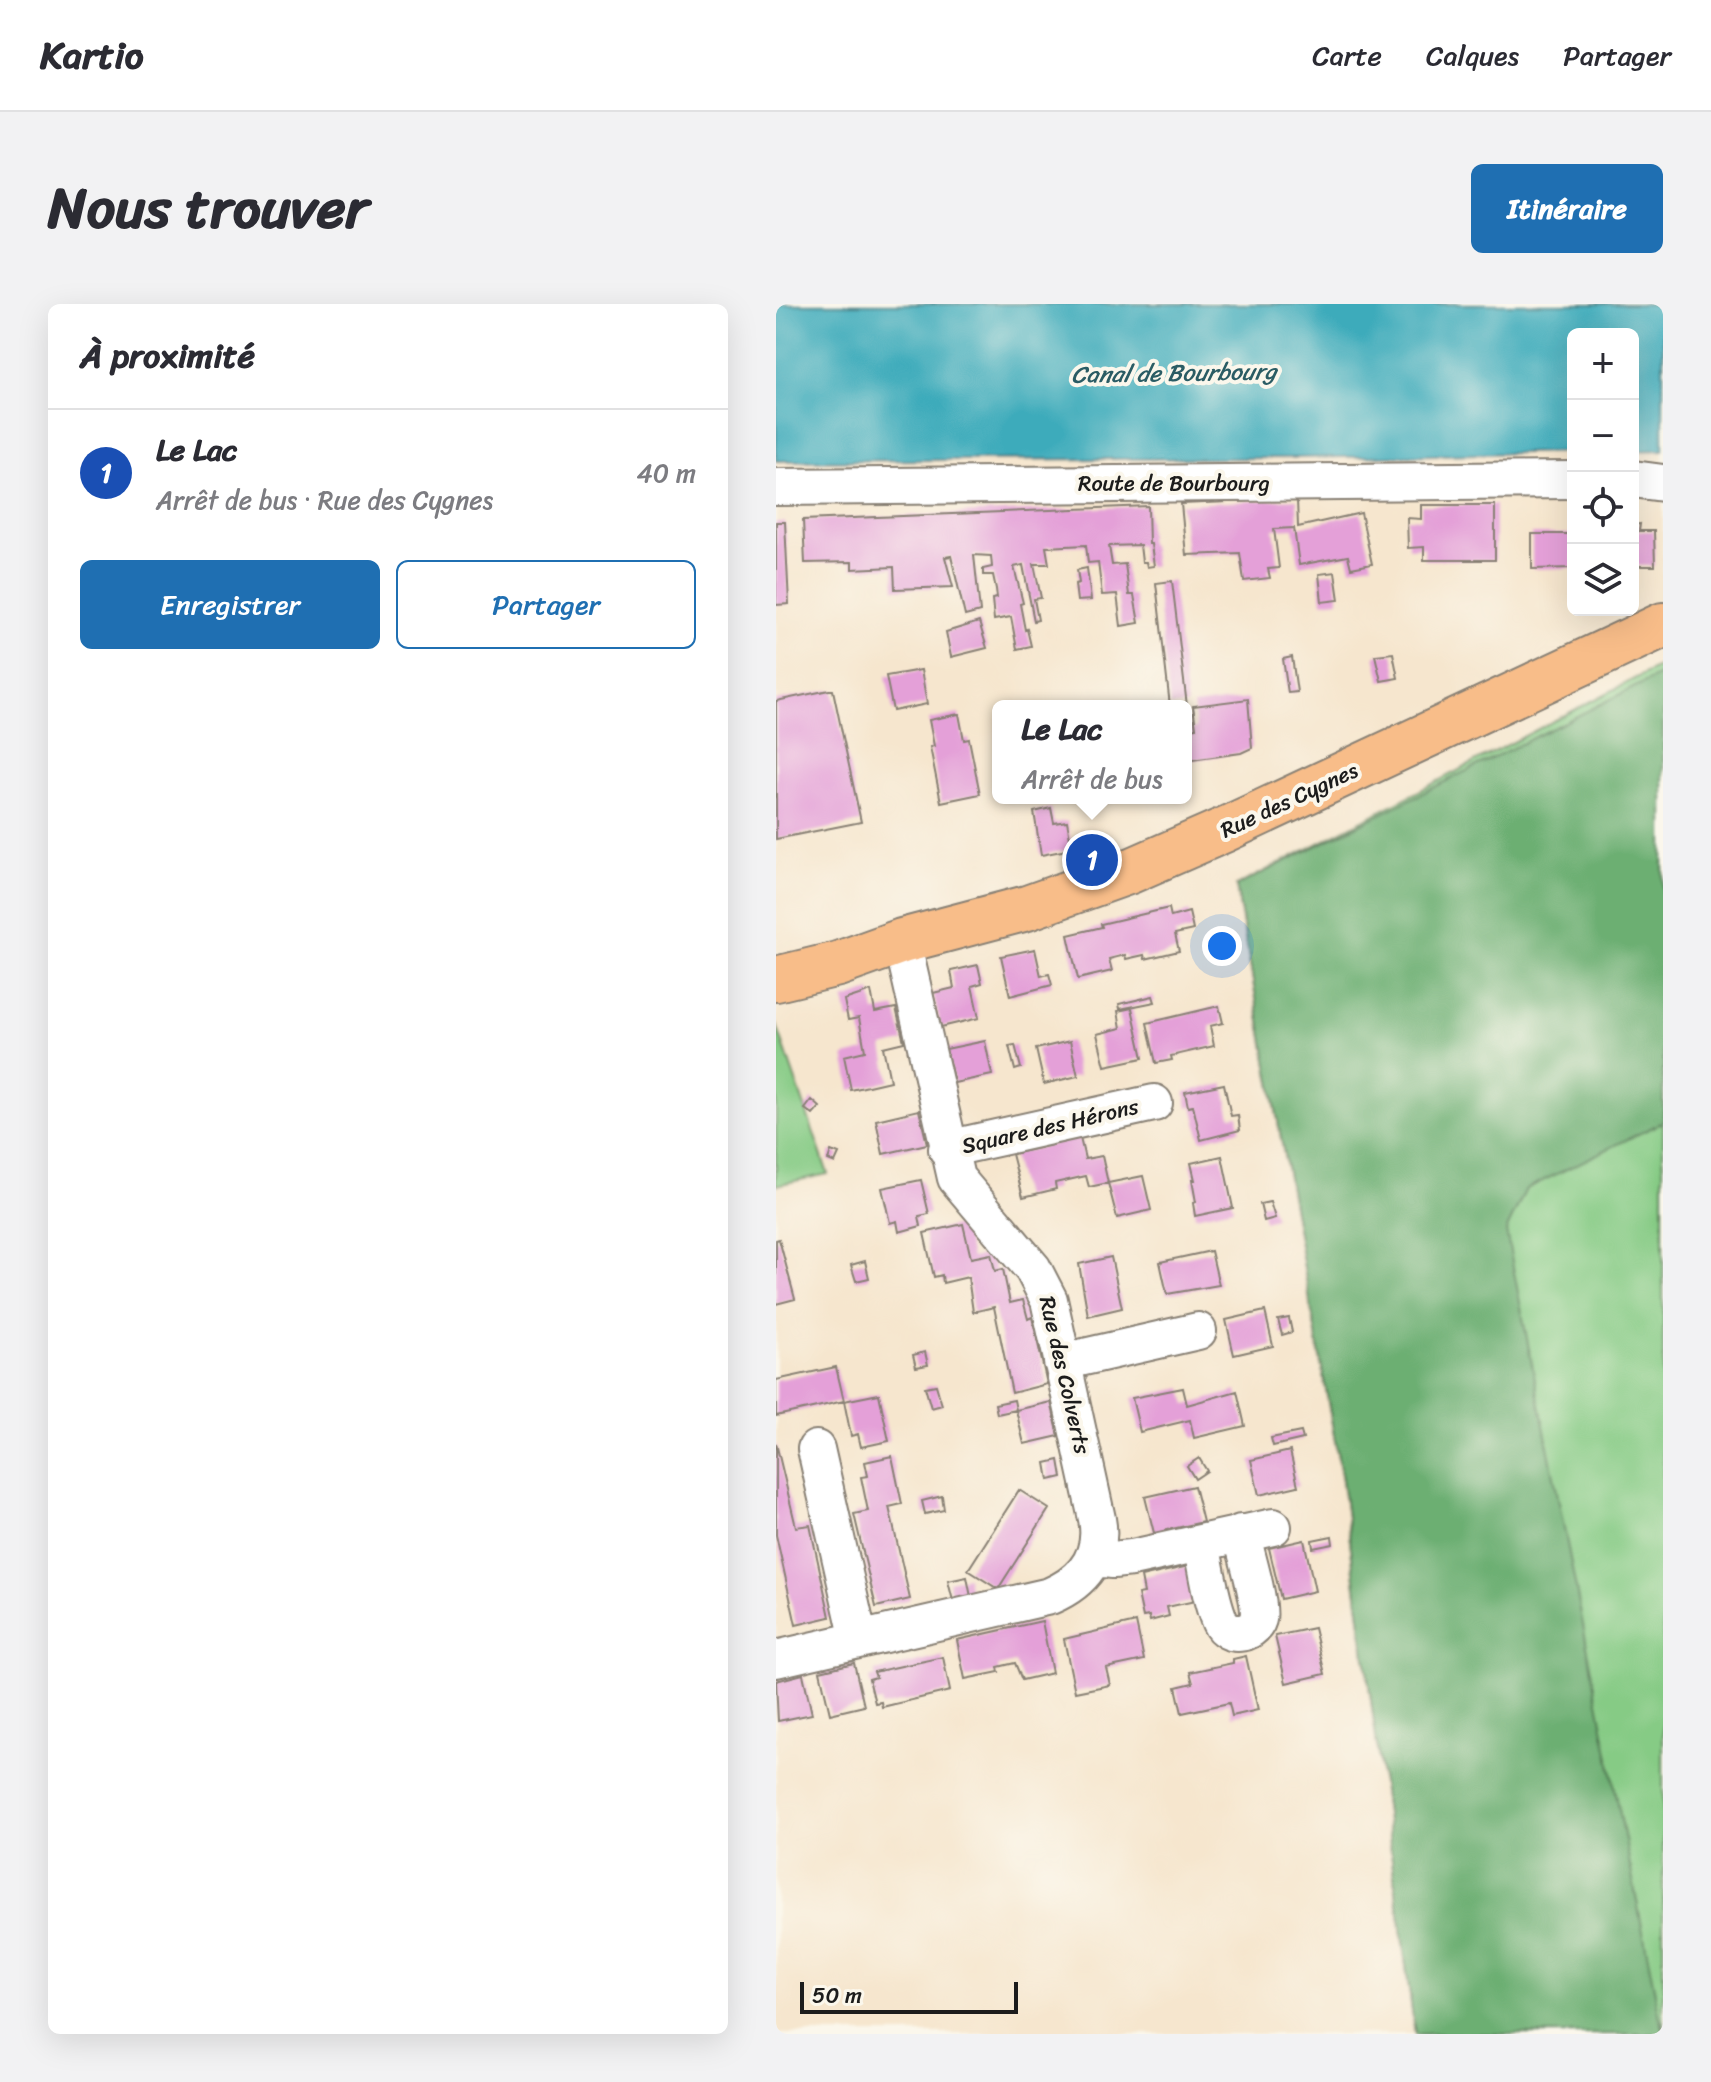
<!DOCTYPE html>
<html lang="fr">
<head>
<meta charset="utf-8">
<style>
	body { margin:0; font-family:Sriracha,sans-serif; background:#f2f2f3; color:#2b2b33 }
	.controls { position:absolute; right:24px; top:24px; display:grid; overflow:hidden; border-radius:12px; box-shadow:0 8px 32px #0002 }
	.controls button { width:72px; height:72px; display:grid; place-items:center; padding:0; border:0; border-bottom:2px solid #e1e1e2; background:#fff; color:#2b2b33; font:40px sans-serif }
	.scale { position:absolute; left:24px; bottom:20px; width:218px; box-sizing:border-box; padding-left:8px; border:4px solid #1c1c1c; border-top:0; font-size:22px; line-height:28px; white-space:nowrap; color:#1c1c1c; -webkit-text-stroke:6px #fbf7ec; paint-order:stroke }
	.you { position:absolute; left:446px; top:642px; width:28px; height:28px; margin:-20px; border:6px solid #fff; border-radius:50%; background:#1a73e8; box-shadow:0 0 0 12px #1a73e833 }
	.badge { display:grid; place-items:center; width:52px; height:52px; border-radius:50%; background:#1f6fb2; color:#fff; font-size:26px; font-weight:700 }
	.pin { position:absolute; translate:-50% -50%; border:4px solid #fff; box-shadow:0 2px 8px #0006 }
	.popup { position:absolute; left:216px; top:396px; width:200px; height:104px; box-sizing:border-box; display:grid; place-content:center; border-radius:12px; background:#fff; filter:drop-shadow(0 2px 6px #0005); font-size:26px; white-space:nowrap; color:#7c7c81 }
	.popup b { font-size:30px; color:#2b2b33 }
	.popup::after { content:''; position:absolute; left:50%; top:100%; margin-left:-16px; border:16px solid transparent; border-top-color:#fff }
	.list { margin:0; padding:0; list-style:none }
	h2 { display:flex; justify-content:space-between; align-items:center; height:104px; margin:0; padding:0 32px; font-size:34px }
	h2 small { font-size:26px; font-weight:400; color:#7c7c81 }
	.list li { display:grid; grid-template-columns:52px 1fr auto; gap:24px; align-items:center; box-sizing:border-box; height:128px; padding:0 32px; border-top:2px solid #e1e1e2 }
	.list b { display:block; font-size:30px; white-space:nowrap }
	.list p { margin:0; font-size:26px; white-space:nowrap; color:#7c7c81 }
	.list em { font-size:26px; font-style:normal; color:#7c7c81 }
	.actions { display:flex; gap:16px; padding:24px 32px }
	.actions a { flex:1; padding:18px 0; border:2px solid #1f6fb2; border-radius:12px; text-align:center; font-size:28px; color:#1f6fb2 }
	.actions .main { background:#1f6fb2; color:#fff }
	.icon { flex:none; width:44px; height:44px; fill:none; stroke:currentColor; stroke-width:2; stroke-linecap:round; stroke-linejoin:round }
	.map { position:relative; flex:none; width:887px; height:1730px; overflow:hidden; border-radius:12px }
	header { display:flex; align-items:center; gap:48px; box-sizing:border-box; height:112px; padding:0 40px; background:#fff; border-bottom:2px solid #e1e1e2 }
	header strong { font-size:38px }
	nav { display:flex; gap:44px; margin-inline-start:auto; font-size:28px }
	.intro { display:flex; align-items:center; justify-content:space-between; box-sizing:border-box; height:192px; padding:0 48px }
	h1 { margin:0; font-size:56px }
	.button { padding:20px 36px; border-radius:12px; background:#1f6fb2; color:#fff; font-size:28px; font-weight:700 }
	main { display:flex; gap:48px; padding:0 48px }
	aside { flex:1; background:#fff; border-radius:12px; box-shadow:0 8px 32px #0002 }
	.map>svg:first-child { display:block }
</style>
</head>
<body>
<header>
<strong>Kartio</strong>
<nav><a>Carte</a><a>Calques</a><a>Partager</a></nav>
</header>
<div class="intro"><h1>Nous trouver</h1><a class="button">Itinéraire</a></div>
<main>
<aside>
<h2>À proximité<small></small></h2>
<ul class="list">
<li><span class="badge" style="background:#1a4fb4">1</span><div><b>Le Lac</b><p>Arrêt de bus · Rue des Cygnes</p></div><em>40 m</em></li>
</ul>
<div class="actions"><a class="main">Enregistrer</a><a>Partager</a></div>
</aside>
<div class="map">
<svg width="887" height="1730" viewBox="0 0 887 1730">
	<rect width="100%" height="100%" fill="#fbf7ec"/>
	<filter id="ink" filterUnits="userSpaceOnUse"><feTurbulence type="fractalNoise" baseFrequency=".0125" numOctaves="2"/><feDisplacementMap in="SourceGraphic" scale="16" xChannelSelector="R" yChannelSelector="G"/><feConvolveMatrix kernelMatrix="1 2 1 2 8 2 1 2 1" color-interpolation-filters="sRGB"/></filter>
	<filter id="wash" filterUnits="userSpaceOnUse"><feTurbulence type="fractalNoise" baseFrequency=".006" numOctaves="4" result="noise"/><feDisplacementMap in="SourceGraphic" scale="32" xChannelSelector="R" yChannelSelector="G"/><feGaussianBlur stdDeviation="1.8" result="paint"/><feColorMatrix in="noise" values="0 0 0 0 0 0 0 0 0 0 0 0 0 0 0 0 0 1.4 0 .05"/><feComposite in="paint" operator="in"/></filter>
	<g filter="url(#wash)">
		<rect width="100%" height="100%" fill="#f6e6ce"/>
		<path fill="#86cb85" stroke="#517450" stroke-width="2" d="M887,360V1730H639L566,1176L460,582Z
			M0,719L52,870L0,881Z"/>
		<path fill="#6caf72" stroke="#446647" stroke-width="2" d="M887,369V818L750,885L730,927L887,1730H639L566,1176L460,582Z"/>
		<path fill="#3cabbb" stroke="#2c646c" stroke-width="2" d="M0,0H887V146L857,147V30H797V148L522,154L0,157Z"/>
		<g id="blocks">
			<path fill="#e4a0d8" d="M521,195L522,223L585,209L596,260L575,264L572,252L523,261L518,224L498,225L503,264L492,265L494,274L468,277L464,249L410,251L405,200Z
				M645,201H719V256H648V243L632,244L631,214L645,215Z
				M372,202L373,240H375L378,262L371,263L370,258H366L364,241L333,242L336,261L349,260L353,291H358L363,319L345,322L341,290L326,291L322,258L312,259L310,241L270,243L273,260H258L265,294L258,295L262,316L258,317L247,261L238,263L247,299L244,300L249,326L251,325L255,342L241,345L235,313L218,316L216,295L221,294L220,285L217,271H207V265L216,263L215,252L198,251L204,308L189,312L175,252L169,253L177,283L119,285L118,263L76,265V258L29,259L27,216Z
				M0,218H9L13,300L0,301Z
				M864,220L863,227H878L879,262H857V221Z
				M756,230H797V264L756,265Z
				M311,264L315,296L301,297L299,280L303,279L301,266Z
				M559,268L563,296L546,298L543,270Z
				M396,277L411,402H394L380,279Z
				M203,318L211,344L175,353L170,328Z
				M617,349L622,374L605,377L599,351Z
				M516,353L521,388L512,389L507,355Z
				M145,366L151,400L117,407L110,372Z
				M53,386H57L85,518L0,535V397Z
				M472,395L476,444L465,449L415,456L411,426L420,424L417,402Z
				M183,410L188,436L193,435L204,490L165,498L154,443L158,442L153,416Z
				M275,504L278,519L291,517L296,545L265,551L258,508Z
				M393,604L395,613L413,608L417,626L399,630L403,647L369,655L368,651L350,655L349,651L333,655L336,667L302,675L292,631L326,623L325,620Z
				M259,645L265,672L273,670L276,681L234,692L225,652Z
				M202,661L206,679L196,682L203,714L165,723L157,689L178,684L175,667Z
				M95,687L99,708L120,704L128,738L107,743L114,777L75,786L68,752L89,747L83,714L72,716L68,696Z
				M377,692L379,698L344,705L343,700Z
				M443,702L447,719L434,722L438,742L395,752L396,756L380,759L371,719Z
				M356,704L367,754L329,762L321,730L345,724L342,707Z
				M209,737L216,771L178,779L170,745Z
				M294,737L302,772L268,780L260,745Z
				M239,741L245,764L239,766L233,742Z
				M448,780L455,812L462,811L464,826L425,836L417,802L412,803L409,788Z
				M36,796L44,803L37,811L29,805Z
				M143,806L151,840L107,850L100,816Z
				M304,834L309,855L326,852L332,879L313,883L310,872L279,879L280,885L247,893L236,850Z
				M55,847L63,850L59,859L52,856Z
				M446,852L457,904L419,912L417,899L420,898L416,876H419L415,859Z
				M367,872L375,906L341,914L332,879Z
				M145,876L153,910L143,912L145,922L123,928L121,917L114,919L106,884Z
				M494,898L499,914L488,917L484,900Z
				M187,920L195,954L215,950L219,967L227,965L234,999L247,996L252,1015L256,1013L271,1080L236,1089L218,1003L197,1008L192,973L167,979L166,971L158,973L148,929Z
				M3,935L19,995L0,1000V936Z
				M435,947L443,981L391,990L384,958Z
				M335,953L346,1004L312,1012L303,960Z
				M89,957L93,974L80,977L75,961Z
				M489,1007L497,1042L458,1051L450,1016Z
				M513,1014L516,1028L506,1031L502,1016Z
				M149,1048L152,1061L140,1063L137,1051Z
				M60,1063L68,1097L0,1112V1076Z
				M160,1081L166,1101L155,1104L149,1083Z
				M407,1084L411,1101L461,1087L469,1122L418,1134L414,1116L364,1128L356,1094Z
				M103,1090L113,1137L85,1143L82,1130L75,1132L68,1097Z
				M238,1096L240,1106L221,1110L219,1100Z
				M275,1098L283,1132L248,1140L240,1106Z
				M525,1128L527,1135L497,1142L495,1134Z
				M0,1139L20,1223L34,1221L54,1313L20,1321L0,1231Z
				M514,1147L522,1182L483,1191L475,1156Z
				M116,1152L126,1200L113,1203L134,1295L100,1303L78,1210L92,1207L85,1173L92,1172L89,1158Z
				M423,1154L431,1167L419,1175L411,1162Z
				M283,1156L286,1173L273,1176L270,1159Z
				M418,1182L427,1218L378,1229L369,1193Z
				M243,1186L273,1205L222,1285L192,1266Z
				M166,1192L168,1206L149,1210L146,1197Z
				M556,1232L557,1240L537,1244L536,1236Z
				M528,1236L539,1287L505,1295L493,1244Z
				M417,1261L424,1296L391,1303L393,1312L374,1317L373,1312L367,1313L362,1290L368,1289L365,1273Z
				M191,1273L195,1293L177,1297L172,1277Z
				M266,1317L276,1369L246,1376L239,1359L222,1363L223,1368L189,1375L181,1336Z
				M360,1318L368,1356L330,1364L334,1381L299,1388L288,1335Z
				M538,1324L549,1370L510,1379L499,1332Z
				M470,1352L482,1406L456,1412L453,1399L406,1409L400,1383L417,1379L414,1368L457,1359V1355Z
				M167,1353L174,1387L106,1403L105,1398L99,1399L93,1375L100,1373L98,1368Z
				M78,1359L88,1402L54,1410L44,1367Z
				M27,1370L36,1410L2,1417L0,1377Z"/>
		</g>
	</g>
	<g filter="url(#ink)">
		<use href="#blocks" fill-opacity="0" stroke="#898175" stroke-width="2"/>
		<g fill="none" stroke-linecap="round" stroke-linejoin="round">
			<g stroke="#898175" stroke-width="40">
				<path id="minor" d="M857,175L887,179
					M0,183L797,176
					M171,845L378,799
					M286,1058L422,1027
					M40,1145L83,1336
					M425,1239C430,1262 434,1296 444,1318C451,1334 477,1332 482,1315C486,1302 469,1245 465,1229
					M319,1254L337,1256L356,1254L497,1223
					M0,1355L274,1292C307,1278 328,1252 321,1215L273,996L257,965L180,874L126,637"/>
			</g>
			<g stroke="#898175" stroke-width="48">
				<path id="major" d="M0,675L62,660L126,637L251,604L352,568L448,526L887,321"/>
			</g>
			<use href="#minor" stroke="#fff" stroke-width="36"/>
			<use href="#major" stroke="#f8bd89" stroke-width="44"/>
		</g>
	</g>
	<g text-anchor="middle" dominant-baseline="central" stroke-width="8" stroke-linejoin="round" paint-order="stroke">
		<g font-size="22" fill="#1c1c1c" stroke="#fbf7ec">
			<text x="398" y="179">Route de Bourbourg</text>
			<text transform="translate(513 496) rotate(-25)">Rue des Cygnes</text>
			<text transform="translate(274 822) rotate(-13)">Square des Hérons</text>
			<text transform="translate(289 1071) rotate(77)">Rue des Colverts</text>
		</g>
		<g font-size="24" font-style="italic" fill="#2a5c64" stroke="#fbf7ec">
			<text transform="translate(398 69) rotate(-1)">Canal de Bourbourg</text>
		</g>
	</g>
</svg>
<div class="controls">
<button>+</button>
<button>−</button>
<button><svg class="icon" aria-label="locate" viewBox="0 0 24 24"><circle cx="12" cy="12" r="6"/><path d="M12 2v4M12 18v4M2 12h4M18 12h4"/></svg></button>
<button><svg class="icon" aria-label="layers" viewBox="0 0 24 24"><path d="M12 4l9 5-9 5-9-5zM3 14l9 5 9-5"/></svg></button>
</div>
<div class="scale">50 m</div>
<div class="you"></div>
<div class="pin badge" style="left:316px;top:556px;background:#1a4fb4">1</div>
<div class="popup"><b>Le Lac</b>Arrêt de bus</div>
</div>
</main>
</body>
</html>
